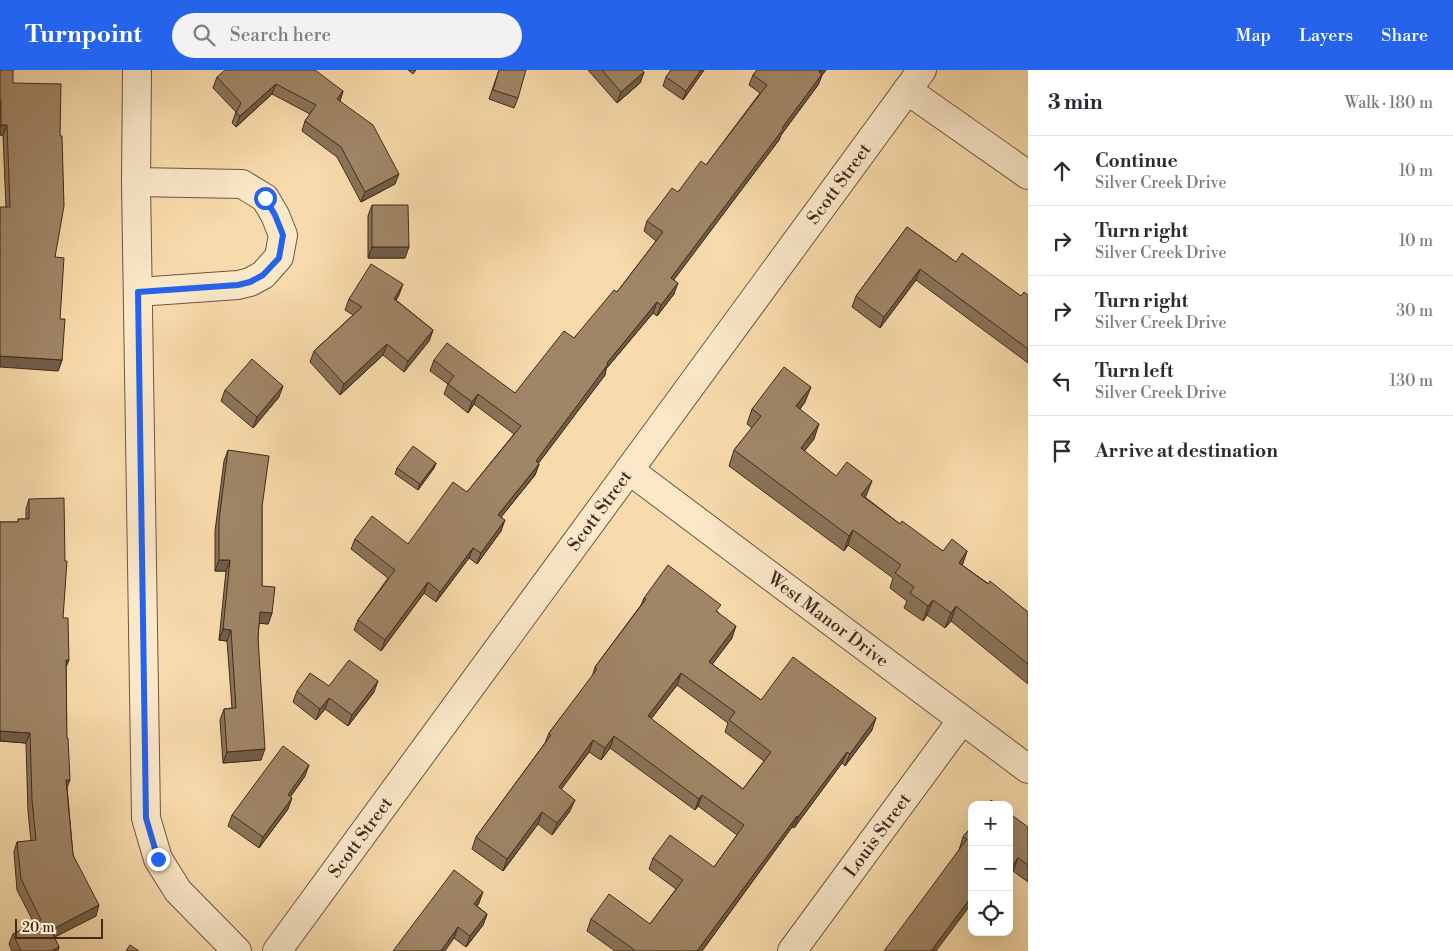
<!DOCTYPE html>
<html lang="en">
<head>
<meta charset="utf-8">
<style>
	body { margin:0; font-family:"Libre Bodoni",serif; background:#f2f2f3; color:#2b2b33 }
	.controls { position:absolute; right:15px; bottom:15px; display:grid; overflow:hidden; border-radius:10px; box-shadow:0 5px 20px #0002 }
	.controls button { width:45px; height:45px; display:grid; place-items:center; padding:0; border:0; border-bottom:1px solid #e1e1e2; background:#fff; color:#2b2b33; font:25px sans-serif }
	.scale { position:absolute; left:15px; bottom:12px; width:88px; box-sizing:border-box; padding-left:5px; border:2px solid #402a1d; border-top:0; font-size:14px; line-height:18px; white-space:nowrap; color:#402a1d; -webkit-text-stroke:4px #fae8c9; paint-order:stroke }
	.stop { position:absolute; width:15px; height:15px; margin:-11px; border:4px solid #2563eb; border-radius:50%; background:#fff }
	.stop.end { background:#2563eb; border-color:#fff; box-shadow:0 1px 5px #0008 }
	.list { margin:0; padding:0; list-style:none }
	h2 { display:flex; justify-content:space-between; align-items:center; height:65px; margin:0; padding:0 20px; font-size:21px }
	h2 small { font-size:16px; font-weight:400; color:#7c7c81 }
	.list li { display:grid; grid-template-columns:32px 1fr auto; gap:15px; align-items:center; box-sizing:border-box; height:70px; padding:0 20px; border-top:1px solid #e1e1e2 }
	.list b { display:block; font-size:19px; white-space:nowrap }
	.list p { margin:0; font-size:16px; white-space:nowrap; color:#7c7c81 }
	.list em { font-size:16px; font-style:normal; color:#7c7c81 }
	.icon { flex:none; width:28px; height:28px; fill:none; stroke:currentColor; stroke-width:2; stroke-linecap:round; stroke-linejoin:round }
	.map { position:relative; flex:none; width:1028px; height:881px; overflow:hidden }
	header { display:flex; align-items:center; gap:30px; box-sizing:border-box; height:70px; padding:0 25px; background:#2563eb; color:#fff }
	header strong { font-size:24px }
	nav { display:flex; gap:28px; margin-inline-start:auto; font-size:18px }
	.search { width:350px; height:45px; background:#f2f2f3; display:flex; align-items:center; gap:12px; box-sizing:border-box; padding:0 18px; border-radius:28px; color:#7c7c81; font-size:19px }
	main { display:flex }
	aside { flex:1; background:#fff }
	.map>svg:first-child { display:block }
</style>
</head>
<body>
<header>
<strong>Turnpoint</strong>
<div class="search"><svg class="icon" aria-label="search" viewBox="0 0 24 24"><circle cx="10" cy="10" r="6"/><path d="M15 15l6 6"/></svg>Search here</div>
<nav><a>Map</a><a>Layers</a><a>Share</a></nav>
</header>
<main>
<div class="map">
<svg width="1028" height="881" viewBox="0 0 1028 881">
	<rect width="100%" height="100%" fill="#f8dbac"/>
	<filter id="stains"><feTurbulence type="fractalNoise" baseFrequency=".004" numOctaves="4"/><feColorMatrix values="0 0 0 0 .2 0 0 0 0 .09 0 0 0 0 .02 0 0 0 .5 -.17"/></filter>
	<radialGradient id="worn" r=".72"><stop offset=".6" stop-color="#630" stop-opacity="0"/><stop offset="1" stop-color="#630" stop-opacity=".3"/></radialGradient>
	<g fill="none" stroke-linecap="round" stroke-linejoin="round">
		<g stroke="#6e5641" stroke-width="30">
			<g id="street">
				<path d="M137,0L136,112L146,748L158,789L178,821L237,881"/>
				<path d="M907,20L1028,105"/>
				<path d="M136,112L242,114L265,128L275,145L283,165L279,187L263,205L250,212L238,215L138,222"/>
				<path id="s1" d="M629,400L1028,699"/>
				<path id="s2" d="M277,881L922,0"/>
				<path id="s3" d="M792,881L962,650"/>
			</g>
		</g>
		<use href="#street" stroke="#fae8c9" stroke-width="28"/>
	</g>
	<path fill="#8a7359" stroke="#402a1d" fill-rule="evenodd" d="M0,0L13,13L55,187L62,290L58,301L6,137L3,65H0Z
		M408,0H416L413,4Z
		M499,0L518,28L514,38L489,29Z
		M588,0H642L644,2L640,13L617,33Z
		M671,0H704L683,30L663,16L666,7Z
		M757,0H826L822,5L818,15L781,65L779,70L673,210L674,224L657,246L653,243L606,299L605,305L538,393L539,394L535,405L501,447V461L477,494L469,488L436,532L424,523L381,581L354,560L358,550L388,508L351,479L355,469L408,474L467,422L514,364L474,334L468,343L444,324L448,314L430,301L434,290L515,323L574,268L617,222L656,171L644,161L647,151L706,95L760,23L749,15L753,5Z
		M217,7L343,21L340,31L395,114L361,132L337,87L302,61L305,51L310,44L272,24L236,57L232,53L236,42L213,18Z
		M372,135L405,188H368V146Z
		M907,157L956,192L1021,226L1028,225V293L916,210L880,258L852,237L856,226Z
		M399,225L396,230L433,260L429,271L404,302L383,285L340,325L310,292L314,281L353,245L345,240L349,229Z
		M225,320L279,327L253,358L221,331Z
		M805,332L800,339L814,369L804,381L836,406L866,426L865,427L900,454L943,481H967L962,495L1028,542V614L951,551L945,558L927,545L923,551L904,538L907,531L890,518L893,508L848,475L844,481L729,396L734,380L752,358L747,354L752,339Z
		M228,380L262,437V516L272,543L268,554L259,553L258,568L261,690L223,693L220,650L224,639L232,638L227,571L219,570L226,501H215V461L224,391Z
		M436,393L434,398L418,420L395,404L397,398Z
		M29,429L63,548L66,599L67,717L73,785L96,846L54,867L59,877L58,881H12L9,874L13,864L34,853L17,820L14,782L17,772L31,771L28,741L26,673L0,671V452H18V449H26V439Z
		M644,528L718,542L732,568L712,594L761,630L872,660L845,696L842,693L794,758L792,757L702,881H615L587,861L591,849L650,854L676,819L649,799L653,788L714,797L737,765L698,736L695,740L610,678L601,690L589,682L561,719L570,741L552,765L538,754L503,801L472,779L476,767L545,673L549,663L592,607L595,597L641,535ZM677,615L728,653L725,662L764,691L743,719L651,649Z
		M329,616L374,622L348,656L325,639L316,650L293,632L297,621Z
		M305,706L290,727L288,739L259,778L228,756L232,745Z
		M972,756L936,881L959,780L963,767Z
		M1028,757V812L1013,801Z
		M479,833L477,836L487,844L483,855L466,877L454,868L393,881Z"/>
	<path fill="#705e48" stroke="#402a1d" d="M701,0H704L683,30L686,21Z
		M821,0H826L822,5L818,15L781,65L779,70L667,219L671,208L782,58Z
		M644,2L640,13L617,33L621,22Z
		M276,14L272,24L236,57L240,46Z
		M343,21L340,31L337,29Z
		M1,55H7L3,65H0V58Z
		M399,104L395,114L361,132L365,122Z
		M372,177H409L405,188H368Z
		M920,199L916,210L880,258L884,247Z
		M678,213L674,224L657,246L661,235Z
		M403,214L399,225L390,239L394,229Z
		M657,232L653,243L606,299L605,305L532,402L536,391L607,293Z
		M433,260L429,271L404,302L408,291Z
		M387,274L383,285L340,325L344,314Z
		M0,286L62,290L58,301L0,297Z
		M283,316L279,327L253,358L257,347Z
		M811,317L805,332L790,351L796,336Z
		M478,324L474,334L468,343L472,332Z
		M819,354L814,369L795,393L801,378Z
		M436,393L434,398L418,420L420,414Z
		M539,394L535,405L494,456L498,445Z
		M872,411L866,426L856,440L861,425Z
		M505,450L501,461L477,494L481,483Z
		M853,460L848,475L844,481L849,466Z
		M473,478L469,488L436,532L440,522Z
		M967,481L962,496L959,493Z
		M219,490H230L226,501H215Z
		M428,512L424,523L381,581L385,570Z
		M933,530L927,545L923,551L928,536Z
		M956,536L951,551L945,558L951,543Z
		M260,542L272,543L268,554L256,553Z
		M736,556L732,568L705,604L709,592Z
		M223,559L231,560L227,571L219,570Z
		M66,590H69L65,600Z
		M681,603L677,615L644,658L648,646Z
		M378,611L374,622L348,656L352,645Z
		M329,628L325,639L316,650L320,639Z
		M876,648L872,660L845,696L850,684Z
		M0,661L30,663L26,673L0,671Z
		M614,666L610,678L601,690L605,678Z
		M593,670L589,682L554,729L559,717Z
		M265,679L261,690L223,693L227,682Z
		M847,682L842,693L794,758L798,747Z
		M309,695L305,706L284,736L288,725Z
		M66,710H70L66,720Z
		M702,725L698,736L695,740L699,729Z
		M292,728L288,739L259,778L263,767Z
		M575,730L570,741L552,765L557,753Z
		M542,742L538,754L503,801L507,789Z
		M797,746L792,757L702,881H697Z
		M1018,788L1013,801L1009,807V800Z
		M483,822L479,833L470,845L474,834Z
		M972,826V833L936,881H931Z
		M99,835L96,846L47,871L51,860Z
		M487,844L483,855L466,877L470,866Z
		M458,857L454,868L445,881H441Z
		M59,877L58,881H51Z"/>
	<path fill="#a08667" stroke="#402a1d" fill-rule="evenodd" d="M0,0H13V13L61,14L60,66H62L64,136L55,187L64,188L60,249H65L62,290L0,286V137H10L7,55H1V30H0Z
		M225,0H315L343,21L337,29L373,55L399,104L365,122L341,77L305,51L316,35L276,14L240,46L236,43L241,33L217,7Z
		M499,0H526L518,28L493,20Z
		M602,0H642L644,2L621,22Z
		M671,0H701L686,21L666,7Z
		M757,0H821L819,2L822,4L782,58L783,59L671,208L678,213L661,235L657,232L607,293L608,294L536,391L539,394L498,445L505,450L481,483L473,478L440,522L428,512L385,570L358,550L395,500L355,469L372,446L408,474L453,412L467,422L521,356L478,324L472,332L448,314L454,306L434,290L447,273L515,323L564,261L574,268L614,220L617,222L663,162L647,151L672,118L678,122L701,91L706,95L767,15L753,5Z
		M372,135H408L409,177H372Z
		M907,157L956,192L962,183L1021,226L1024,222L1028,225V279L920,199L884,247L856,226Z
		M371,194L403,214L394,229L433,260L408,291L387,274L344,314L314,281L362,237L349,229Z
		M252,289L283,316L257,347L225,320Z
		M784,297L811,317L796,336L819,354L801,378L836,406L847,392L872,411L861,425L900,454L902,451L943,481L952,469L967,481L959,493L988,514L990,511L1028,542V594L956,536L951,543L933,530L928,536L910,523L914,517L895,503L901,495L853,460L849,466L734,380L761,346L752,339Z
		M413,376L436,393L420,414L397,398Z
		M228,380L269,386L262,437V516L275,517L272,543L260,542L258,568L265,679L227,682L224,639L236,638L231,560L223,559L230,490H219V450Z
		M64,428L65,491H67L63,548H68L69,590H66L67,668H68L70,710H66L73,785L99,835L51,860L59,877L51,881H21L13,864L41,850L21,809L17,772L36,770L32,730L30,663L0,661V452H18V449H29V429Z
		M668,495L721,535L716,541L736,556L709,592L761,630L793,587L876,648L850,684L847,682L798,747L797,746L697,881H636L591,849L609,824L650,854L683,810L653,788L670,765L714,797L744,755L702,725L699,729L614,666L605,678L593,670L559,717L575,730L557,753L542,742L507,789L476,767L551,665L549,663L597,599L595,597L646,529L644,528ZM681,603L735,642L729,650L771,682L743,719L648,646Z
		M349,590L378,611L352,645L329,628L320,639L297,621L310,603L329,616Z
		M283,676L309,695L288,725L292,728L263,767L232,745Z
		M991,730L998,735H987Z
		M1009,743L1028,757V795L1018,788L1009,800Z
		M972,756V826L931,881H884L967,769L963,767Z
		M454,800L483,822L474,834L487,844L470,866L458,857L441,881H393Z
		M130,875L139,881H126Z"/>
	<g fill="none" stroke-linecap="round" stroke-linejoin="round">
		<path stroke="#2563eb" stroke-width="6" d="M158,789L146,748L138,222L238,215L250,212L263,205L279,188L283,165L275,145L265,128"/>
	</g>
	<g text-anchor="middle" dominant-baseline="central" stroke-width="4.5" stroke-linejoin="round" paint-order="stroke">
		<g font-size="18" fill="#402a1d" stroke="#fae8c9">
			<text stroke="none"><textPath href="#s2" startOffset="951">Scott Street</textPath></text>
			<text stroke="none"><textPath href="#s2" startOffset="546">Scott Street</textPath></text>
			<text stroke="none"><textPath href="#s1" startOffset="249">West Manor Drive</textPath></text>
			<text stroke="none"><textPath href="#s3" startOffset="144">Louis Street</textPath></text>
			<text stroke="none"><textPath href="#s2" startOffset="141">Scott Street</textPath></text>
		</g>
	</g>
	<rect width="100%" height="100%" filter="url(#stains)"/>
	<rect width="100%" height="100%" fill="url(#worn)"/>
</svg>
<div class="controls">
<button>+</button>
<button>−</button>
<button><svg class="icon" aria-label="locate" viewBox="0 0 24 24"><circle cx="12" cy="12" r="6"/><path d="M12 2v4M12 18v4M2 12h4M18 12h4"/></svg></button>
</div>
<div class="scale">20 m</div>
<div class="stop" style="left:265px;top:128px"></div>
<div class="stop end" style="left:158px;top:789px"></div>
</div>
<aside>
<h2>3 min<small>Walk · 180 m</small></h2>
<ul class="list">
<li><svg class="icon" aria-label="ahead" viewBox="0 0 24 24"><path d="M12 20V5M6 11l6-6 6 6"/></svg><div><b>Continue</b><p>Silver Creek Drive</p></div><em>10 m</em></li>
<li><svg class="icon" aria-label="right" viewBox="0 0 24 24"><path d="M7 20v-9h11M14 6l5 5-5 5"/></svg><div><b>Turn right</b><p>Silver Creek Drive</p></div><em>10 m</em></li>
<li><svg class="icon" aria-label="right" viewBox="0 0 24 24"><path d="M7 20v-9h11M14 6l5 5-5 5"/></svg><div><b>Turn right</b><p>Silver Creek Drive</p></div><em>30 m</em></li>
<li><svg class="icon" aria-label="left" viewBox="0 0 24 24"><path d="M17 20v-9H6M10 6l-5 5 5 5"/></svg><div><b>Turn left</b><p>Silver Creek Drive</p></div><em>130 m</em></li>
<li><svg class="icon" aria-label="arrive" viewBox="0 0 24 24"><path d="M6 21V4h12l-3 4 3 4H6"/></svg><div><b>Arrive at destination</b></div></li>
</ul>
</aside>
</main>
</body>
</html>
